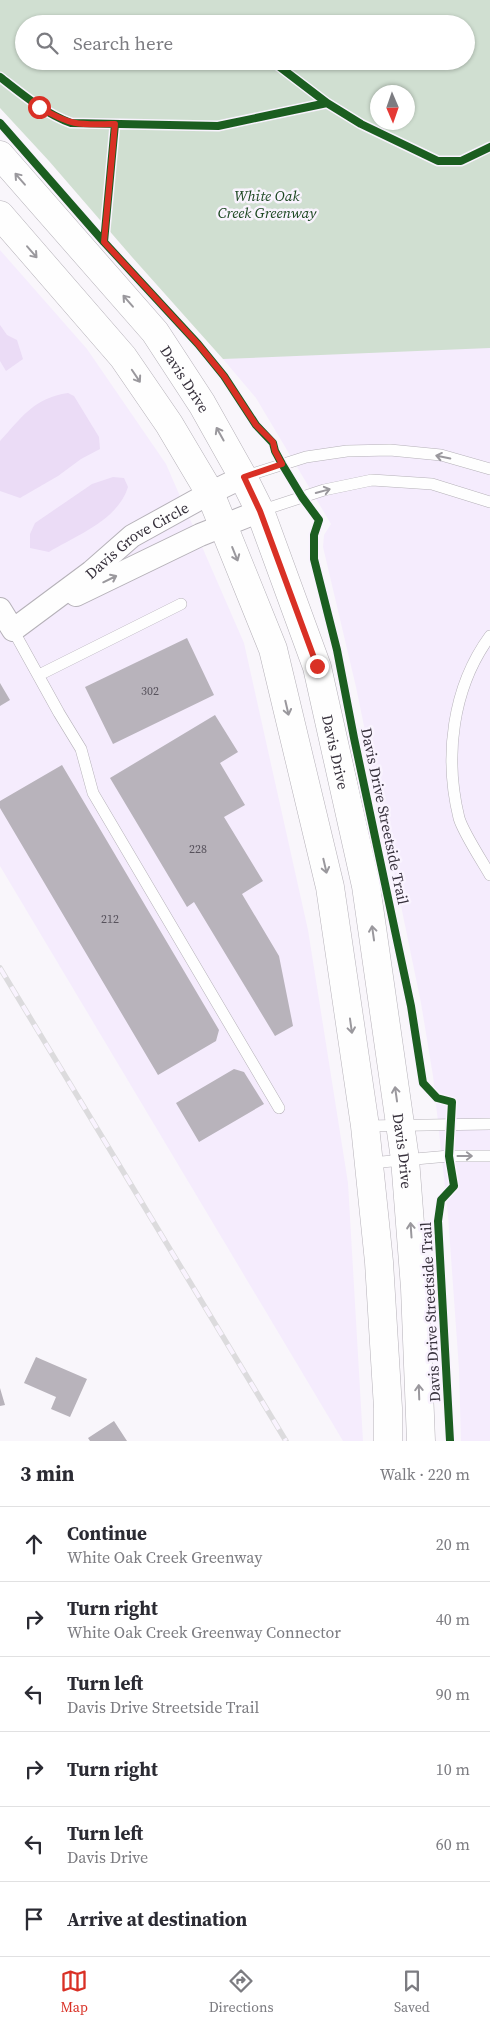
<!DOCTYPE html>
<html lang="en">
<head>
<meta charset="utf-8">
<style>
	body { margin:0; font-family:"Source Serif 4",serif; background:#f7f7f7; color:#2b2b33 }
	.compass { position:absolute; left:370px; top:85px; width:45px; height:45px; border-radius:50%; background:#fff; box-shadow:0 1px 4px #0004; rotate:178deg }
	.stop { position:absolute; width:15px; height:15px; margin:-11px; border:4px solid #d93025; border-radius:50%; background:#fff }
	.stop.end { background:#d93025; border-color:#fff; box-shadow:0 1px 5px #0008 }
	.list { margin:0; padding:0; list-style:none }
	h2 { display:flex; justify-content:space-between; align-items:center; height:65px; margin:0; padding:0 20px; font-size:21px }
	h2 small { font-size:16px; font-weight:400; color:#7c7c81 }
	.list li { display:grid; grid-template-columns:32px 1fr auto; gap:15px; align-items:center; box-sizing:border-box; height:75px; padding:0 20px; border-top:1px solid #e1e1e2 }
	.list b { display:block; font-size:19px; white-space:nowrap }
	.list p { margin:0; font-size:16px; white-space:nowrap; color:#7c7c81 }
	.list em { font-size:16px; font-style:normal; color:#7c7c81 }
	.icon { flex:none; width:28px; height:28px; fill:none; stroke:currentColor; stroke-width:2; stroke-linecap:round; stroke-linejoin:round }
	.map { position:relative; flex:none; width:490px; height:1441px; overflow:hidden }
	.search { position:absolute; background:#fff; box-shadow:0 1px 4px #0004; left:15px; right:15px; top:15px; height:55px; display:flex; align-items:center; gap:12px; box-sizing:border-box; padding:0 18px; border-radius:28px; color:#7c7c81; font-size:19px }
	.sheet { height:515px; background:#fff }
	nav { display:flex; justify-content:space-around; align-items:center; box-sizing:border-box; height:70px; border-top:1px solid #e1e1e2; background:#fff; font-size:14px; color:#7c7c81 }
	nav a { display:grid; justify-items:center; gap:2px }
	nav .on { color:#d93025 }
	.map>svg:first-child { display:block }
</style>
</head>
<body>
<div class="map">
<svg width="490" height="1441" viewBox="0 0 490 1441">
	<rect width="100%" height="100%" fill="#f9f6fb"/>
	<path fill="#f5ecfd" d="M0,250L87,349L166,464L244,643L308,930L348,1183L363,1441H343L0,866Z
		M490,346V1441H461L459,1369L448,1215L433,1076L421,1003L356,687L323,547L324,535L331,524L256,398L223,359L279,354Z"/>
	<path fill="#d0dfd1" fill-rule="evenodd" d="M0,0H490V348L223,359L132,257L49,161L0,108ZM24,24H466V61H24ZM378,92H408V122H378Z"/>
	<path fill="#ebdcf6" d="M0,325L7,335L17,340L23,359L6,371L0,361Z
		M68,393L74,396L99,437L100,449L81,459L58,476L20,498L0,491V441C22,417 34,398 68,393Z
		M113,477L124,478L128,487C118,520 77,535 49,552L30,548V534L35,523L92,484Z"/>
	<path fill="#b8b3bb" d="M187,638L214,695L113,744L85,687Z
		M0,683L10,700L0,706Z
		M215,715L238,752L220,763L245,805L224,817L263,881L242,894L279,956L293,1026L275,1036L194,902L187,907L110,778Z
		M62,765L219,1030L216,1041L158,1075L0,808V801Z
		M234,1069L244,1072L264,1104L199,1142L176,1103Z
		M36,1357L87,1379L70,1417L51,1409L56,1397L24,1383Z
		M0,1388L5,1405L0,1406Z
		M114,1421L127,1441H90L88,1438Z"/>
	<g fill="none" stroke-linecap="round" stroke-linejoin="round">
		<g stroke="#b5b1b8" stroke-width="12">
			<path id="service" d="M243,477L306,457L347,451L390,450L441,455L490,469
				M260,511L324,490L372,480L432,484L490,502
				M13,630L59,713L81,749L93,793L279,1108
				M490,636C452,688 444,757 459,818C463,832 482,861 490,875
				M39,675L181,604
				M365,1126L490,1124
				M370,1163L449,1156H490"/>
		</g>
		<g stroke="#b5b1b8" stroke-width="24">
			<g id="minor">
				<path d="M76,595L200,535L260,511"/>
				<path id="s1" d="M0,609L13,630L91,572L132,536L210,493L243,477"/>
			</g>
		</g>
		<g stroke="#b5b1b8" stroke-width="29">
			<g id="primary">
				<path id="s2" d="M0,155L155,332L202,404L243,477L260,511L317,667L366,886L405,1159L415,1288L421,1441"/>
				<path d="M0,215L123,357L169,424L210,493L273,649L330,887L365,1126L379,1262L388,1408V1441"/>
			</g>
		</g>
		<use href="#service" stroke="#fefefe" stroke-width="11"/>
		<use href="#minor" stroke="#fefefe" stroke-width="22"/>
		<use href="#primary" stroke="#fefefe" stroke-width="28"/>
		<g stroke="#dcdbdd" stroke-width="5.5">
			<path id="rail" d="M0,968L286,1441"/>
		</g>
		<use href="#rail" stroke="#f9f3fe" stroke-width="4" stroke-dasharray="11" stroke-linecap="butt"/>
		<g stroke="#f9f3fe" stroke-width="11">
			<path id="cycleway" d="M272,61L327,103
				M0,77C22,94 44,113 71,123L218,126L327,103L361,124L438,161H461L490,147
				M0,123L104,242L198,344L224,376L256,425L273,443L275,451L282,464L302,497L319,520L314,535V559L337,650L354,738L411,1006L423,1083L437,1098L452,1102L449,1156L454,1186L441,1200L438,1221L450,1441
				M104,242L115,124"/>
		</g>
		<use href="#cycleway" stroke="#1b5e20" stroke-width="8"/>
	</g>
	<defs><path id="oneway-shaft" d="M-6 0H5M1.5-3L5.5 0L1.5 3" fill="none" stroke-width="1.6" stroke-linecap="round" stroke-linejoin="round" transform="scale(1.25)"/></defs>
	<g stroke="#9a989d">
		<use href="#oneway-shaft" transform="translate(20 179) rotate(-131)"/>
		<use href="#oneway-shaft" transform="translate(32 252) rotate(49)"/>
		<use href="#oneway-shaft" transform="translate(128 301) rotate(-131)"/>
		<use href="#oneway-shaft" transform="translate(136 376) rotate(56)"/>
		<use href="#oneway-shaft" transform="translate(220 434) rotate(-119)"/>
		<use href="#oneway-shaft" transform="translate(443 457) rotate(-168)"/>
		<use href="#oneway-shaft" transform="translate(323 491) rotate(-15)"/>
		<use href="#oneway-shaft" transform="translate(235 554) rotate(68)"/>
		<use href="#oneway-shaft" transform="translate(110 579) rotate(-26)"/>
		<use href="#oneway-shaft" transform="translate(287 708) rotate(77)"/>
		<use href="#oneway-shaft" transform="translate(325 866) rotate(77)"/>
		<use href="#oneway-shaft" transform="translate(373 933) rotate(-98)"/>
		<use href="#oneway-shaft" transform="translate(351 1026) rotate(82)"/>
		<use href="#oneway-shaft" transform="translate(396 1094) rotate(-98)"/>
		<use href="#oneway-shaft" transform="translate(465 1156)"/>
		<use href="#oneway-shaft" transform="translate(411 1230) rotate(-94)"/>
		<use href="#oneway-shaft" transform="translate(419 1392) rotate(-92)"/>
	</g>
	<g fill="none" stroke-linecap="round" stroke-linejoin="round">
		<path stroke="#d93025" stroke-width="6" d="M39,107C71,126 79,125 115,124L104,242L198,344L224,376L256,425L273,442L275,451L282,464L244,477L260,511L317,666"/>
	</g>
	<g text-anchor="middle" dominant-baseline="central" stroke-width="5" stroke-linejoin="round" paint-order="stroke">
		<g font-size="12" fill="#57525c">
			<text x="150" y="691">302</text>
			<text x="198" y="849">228</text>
			<text x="110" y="919">212</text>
		</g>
		<g font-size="15" font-style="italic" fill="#19451e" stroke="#f9f3fe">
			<text x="267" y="195">White Oak<tspan x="267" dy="17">Creek Greenway</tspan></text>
		</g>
		<g font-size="15" fill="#37313c" stroke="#f9f3fe">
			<text stroke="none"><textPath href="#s2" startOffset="291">Davis Drive</textPath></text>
			<text stroke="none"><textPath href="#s1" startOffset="178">Davis Grove Circle</textPath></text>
			<text stroke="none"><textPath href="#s2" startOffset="696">Davis Drive</textPath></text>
			<text transform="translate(385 816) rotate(78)">Davis Drive Streetside Trail</text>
			<text stroke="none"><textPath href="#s2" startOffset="1101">Davis Drive</textPath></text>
			<text transform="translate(430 1312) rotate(-93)">Davis Drive Streetside Trail</text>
		</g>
	</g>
</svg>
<svg class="compass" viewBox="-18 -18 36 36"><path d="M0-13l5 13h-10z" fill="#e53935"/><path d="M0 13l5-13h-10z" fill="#7c7c81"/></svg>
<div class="stop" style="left:39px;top:107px"></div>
<div class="stop end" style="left:317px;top:666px"></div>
<div class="search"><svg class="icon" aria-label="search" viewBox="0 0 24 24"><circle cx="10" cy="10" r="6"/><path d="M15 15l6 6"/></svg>Search here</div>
</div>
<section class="sheet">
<h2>3 min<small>Walk · 220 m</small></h2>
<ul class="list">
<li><svg class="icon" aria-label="ahead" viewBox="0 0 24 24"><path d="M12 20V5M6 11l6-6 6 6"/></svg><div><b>Continue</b><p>White Oak Creek Greenway</p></div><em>20 m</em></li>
<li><svg class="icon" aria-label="right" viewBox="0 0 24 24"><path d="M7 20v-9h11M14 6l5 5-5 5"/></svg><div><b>Turn right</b><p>White Oak Creek Greenway Connector</p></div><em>40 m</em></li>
<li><svg class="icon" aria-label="left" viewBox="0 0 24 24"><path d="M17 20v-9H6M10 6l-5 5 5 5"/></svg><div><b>Turn left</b><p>Davis Drive Streetside Trail</p></div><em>90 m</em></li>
<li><svg class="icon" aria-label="right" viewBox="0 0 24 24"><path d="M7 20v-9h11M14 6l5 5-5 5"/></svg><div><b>Turn right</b></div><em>10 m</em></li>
<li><svg class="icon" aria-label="left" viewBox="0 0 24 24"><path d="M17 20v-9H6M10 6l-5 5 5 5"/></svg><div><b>Turn left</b><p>Davis Drive</p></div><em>60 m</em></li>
<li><svg class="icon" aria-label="arrive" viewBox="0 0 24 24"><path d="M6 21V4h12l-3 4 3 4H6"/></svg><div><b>Arrive at destination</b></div></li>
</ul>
</section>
<nav>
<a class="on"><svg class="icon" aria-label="map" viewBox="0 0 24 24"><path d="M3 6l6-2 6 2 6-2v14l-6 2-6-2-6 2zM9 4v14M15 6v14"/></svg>Map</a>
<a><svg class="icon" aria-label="directions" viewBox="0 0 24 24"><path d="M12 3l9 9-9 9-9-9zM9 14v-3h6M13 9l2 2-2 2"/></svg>Directions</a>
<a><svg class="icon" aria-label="saved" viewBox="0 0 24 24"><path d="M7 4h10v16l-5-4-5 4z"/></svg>Saved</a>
</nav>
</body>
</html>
